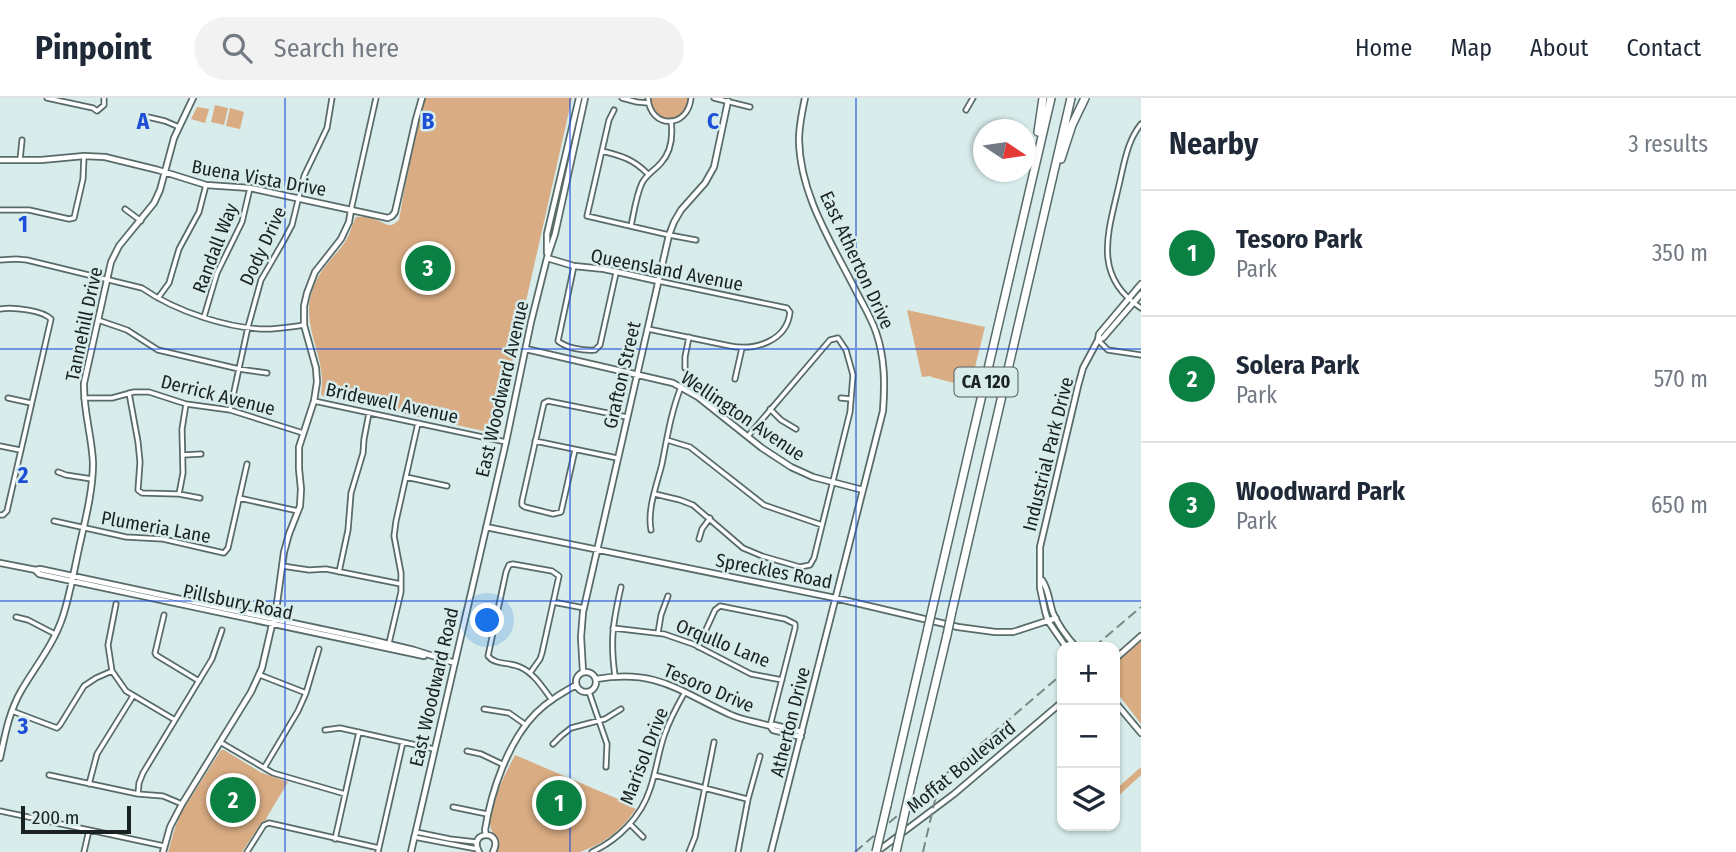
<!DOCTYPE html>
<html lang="en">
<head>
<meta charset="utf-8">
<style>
	body { margin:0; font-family:"Fira Sans Condensed",sans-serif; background:#f2f2f3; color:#1f2937 }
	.controls { position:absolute; right:21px; bottom:21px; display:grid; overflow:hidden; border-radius:14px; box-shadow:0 2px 5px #0004 }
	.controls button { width:63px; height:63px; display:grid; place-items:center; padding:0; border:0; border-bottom:2px solid #e0e1e3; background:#fff; color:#1f2937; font:35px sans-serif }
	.compass { position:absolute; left:973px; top:21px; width:63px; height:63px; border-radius:50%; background:#fff; box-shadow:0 2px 5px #0004; rotate:103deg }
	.scale { position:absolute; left:21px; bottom:18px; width:110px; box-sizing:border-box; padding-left:7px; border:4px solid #1a2121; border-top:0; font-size:19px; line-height:24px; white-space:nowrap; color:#1a2121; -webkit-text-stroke:5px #d7eceb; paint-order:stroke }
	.you { position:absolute; left:488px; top:523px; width:24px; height:24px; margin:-18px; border:5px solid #fff; border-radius:50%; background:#1a73e8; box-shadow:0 0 0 10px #1a73e833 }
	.badge { display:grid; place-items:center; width:46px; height:46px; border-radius:50%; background:#0b8043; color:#fff; font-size:23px; font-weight:700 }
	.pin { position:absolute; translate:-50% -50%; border:4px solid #fff; box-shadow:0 2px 7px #0006 }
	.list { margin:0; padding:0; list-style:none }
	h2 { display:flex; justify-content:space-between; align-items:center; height:91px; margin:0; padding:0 28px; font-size:30px }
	h2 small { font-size:23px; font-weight:400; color:#747a83 }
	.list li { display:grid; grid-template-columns:46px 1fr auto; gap:21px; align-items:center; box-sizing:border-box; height:126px; padding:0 28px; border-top:2px solid #e0e1e3 }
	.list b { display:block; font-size:26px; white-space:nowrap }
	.list p { margin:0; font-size:23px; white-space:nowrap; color:#747a83 }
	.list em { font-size:23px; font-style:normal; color:#747a83 }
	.icon { flex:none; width:38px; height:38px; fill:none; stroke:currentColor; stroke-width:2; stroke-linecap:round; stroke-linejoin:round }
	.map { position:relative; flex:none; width:1141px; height:754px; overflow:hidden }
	header { display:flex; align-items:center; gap:42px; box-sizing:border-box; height:98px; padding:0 35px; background:#fff; border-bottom:2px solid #e0e1e3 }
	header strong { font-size:33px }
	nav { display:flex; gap:38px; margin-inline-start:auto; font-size:24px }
	.search { width:490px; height:63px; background:#f2f2f3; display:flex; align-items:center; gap:18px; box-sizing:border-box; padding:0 24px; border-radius:38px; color:#747a83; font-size:26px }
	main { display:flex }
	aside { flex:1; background:#fff }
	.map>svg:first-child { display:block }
</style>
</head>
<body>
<header>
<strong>Pinpoint</strong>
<div class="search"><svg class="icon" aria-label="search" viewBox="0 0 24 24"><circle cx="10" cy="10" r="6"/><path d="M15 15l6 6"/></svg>Search here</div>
<nav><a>Home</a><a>Map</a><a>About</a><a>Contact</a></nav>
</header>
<main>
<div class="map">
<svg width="1141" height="754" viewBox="0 0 1141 754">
	<rect width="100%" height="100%" fill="#d7eceb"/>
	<path fill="#d9ac83" d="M426,0H572L519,234L516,253L514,256L496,332L493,335L322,298L321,295C326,265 310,243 309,215C308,197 316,179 328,165C333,158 340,152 345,144C350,136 352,127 356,119C362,118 372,119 379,123C388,127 390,130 399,122L404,93L422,9Z
		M650,0H689C686,28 652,29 650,0Z
		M215,7L228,10L224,27L211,24Z
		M197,9L209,11L205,25L191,21Z
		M230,10L244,14L240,31L226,28Z
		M907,212L985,229L970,289L931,279V278L922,279Z
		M1141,543V626L1115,592V566Z
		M221,652H224L260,674L288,684L267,719L266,722L262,724L242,754H168L175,730L181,715Z
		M515,657L618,701L636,711L626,724L614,736L597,747L580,754H496L498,746C497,740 493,736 491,731C485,713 507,673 515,657Z
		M1141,669V677L1115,701V692Z"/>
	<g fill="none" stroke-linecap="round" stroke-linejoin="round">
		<g stroke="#586b69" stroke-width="7">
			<path id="street" d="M47,0L93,10L97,13L104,7V0
				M622,0L637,4L648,5
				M648,0C650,31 688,31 691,0
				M714,0L750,9
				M614,12L609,22L587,118L669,137L696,142
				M966,12L973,0
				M148,19L165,23L179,29
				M1141,26C1127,43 1124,66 1119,87C1108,135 1092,178 1141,210
				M602,53C622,58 633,61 648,76
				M20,62L22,42
				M125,111L141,123
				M0,112H29L69,121L74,120L83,81L84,58
				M351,112L376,0
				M631,128C634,114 636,98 642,85C647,76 655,72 661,65C672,53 673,38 671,23
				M0,162L16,161L27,162L142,190C175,213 230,232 271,231C282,230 293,229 304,227
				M574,168L558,243C566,250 584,253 595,252L600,247L616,175
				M158,200L169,185L179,151L199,114L206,87
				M0,211C13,209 42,212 51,221L7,413L3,417H0
				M204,219L217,175L242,124L250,90
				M98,222L127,232L158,252L239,271L267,275
				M648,231L730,248C755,253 787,243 790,214L787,210L658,183
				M1098,242L1108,252L1141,257
				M685,270V259L689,239
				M735,281L742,250
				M129,295L138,344L140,364L138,392L142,395L179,396L200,400
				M8,300L31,305
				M84,300H112L134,294H149L186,306L230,312L303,335
				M841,300L851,301
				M314,303L506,344
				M770,311L781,322L796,331
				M230,312L248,229L261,182L283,144L292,127L304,78L327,30L332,0
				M667,342L690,349L764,407L822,427
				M535,343L617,360
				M0,348L20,352
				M575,352L561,414L553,416L525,409L522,407V403L544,305L548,303L627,319
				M183,357L201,356
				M58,374L66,377L92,381
				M406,379L447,388
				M179,396L183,375L182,331L186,306
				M655,396L680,402L693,407L743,450L762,458L800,469L810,467L814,460L850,314L853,277L846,252L838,240L830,242L748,338
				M239,400L298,413
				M54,423L126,439L163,441L224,455L228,450L247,366
				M651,432C647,411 657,386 662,366C667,340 671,314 681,289
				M699,441L702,431L710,420
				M282,468L309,472L326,471L401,486
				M339,474L348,432L351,395L363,355L364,341L369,315
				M553,504L584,510
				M164,517L155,555L156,557L199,583
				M16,519L28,522L55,536
				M613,530L664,536L693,546L751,576L782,582
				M658,535L661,517L668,498
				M389,545L401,494V475L394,438L396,423L418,325
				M698,549L715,512L720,508L785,521L795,526V530L770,628
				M112,573L108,547L116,506
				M530,575L540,561L542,555L559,478L552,473L513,466L509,467L506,474L488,558C495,567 509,564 520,569C534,575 543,590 552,602
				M260,577L306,595L298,613L264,670
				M615,578C610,542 613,524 621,489
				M589,594L607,646L606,669
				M306,595L319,551
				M484,611L509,615L526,627
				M12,613L57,630L60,627L84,588L96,580L112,573L126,593L175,622
				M325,632L340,630L434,651
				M220,644L273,675L345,696
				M553,646L561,638L571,630L605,621L621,611
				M467,653L481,656L504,667
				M49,677L138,696L163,698L182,706
				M654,677L747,701
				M89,686L97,656L133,598
				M138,696L139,685L143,675L212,561L222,532
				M453,709L487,716
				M0,713L164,748
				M630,726L643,739
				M416,734L450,741L476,744
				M414,739L477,751
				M335,741L359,634
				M84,754L89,732
				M247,754L264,727L269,725L379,750
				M378,754L403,644
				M592,754C618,742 641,719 650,691C656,674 658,656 664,638C669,623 677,608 685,594
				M689,754L695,739L714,644
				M738,754L748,701L760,658"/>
		</g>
		<g stroke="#586b69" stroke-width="8">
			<path id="secondary" d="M0,62H41L84,58L105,59L158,72L206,87L250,90L388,120L392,118L395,114L416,21L422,0
				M547,155V136L579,0
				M547,160L574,168L604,171L658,183
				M1098,242L1103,240L1141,196
				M526,251L673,285L698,299L762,350L791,369L813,379L863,392
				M486,429L835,500L958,529L995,534H1013L1056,520
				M0,465L36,472L40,471L68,477L368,541L414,552L455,565
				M36,473L39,476L424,558
				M1042,482C1049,492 1049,504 1053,515C1058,527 1067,539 1076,549
				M1066,549L1048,523L1045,513L1040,490V449L1078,288L1083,270L1098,242L1099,236L1141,186
				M1115,561L1141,538
				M576 584a10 10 0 1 1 20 0a10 10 0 1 1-20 0Z
				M583,574L581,539L583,514L669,137L674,124L681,112L705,85L714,69L728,3
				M596,581C657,571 677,592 729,616C741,622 757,624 770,628L774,627L802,634
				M1115,604L1141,635
				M770,628L773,632L801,639
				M0,660C5,637 9,614 21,593C35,569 54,546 63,518C70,496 74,473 79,450C85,423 93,393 93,365C92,338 83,312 84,285L111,164L119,148L154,105L160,92L174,40L193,0
				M486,737L485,732C491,694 508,643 536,615C548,603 562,595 576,587
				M878,753L954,696L1062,604
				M163,754L170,729L182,706L251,594L262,570L277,505L284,454L289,436L300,408L301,391L299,371V349L314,303L317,284L316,270L304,227V208L307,195L315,174L341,141L349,124L351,112
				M411,754L506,344L531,224L547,160L555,136L585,0
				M479,754C467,732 505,731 493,754
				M771,754L883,313C885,286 885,260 876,234C871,219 862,205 855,191C831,144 800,96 799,42C799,28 802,14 805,0"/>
		</g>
		<g stroke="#586b69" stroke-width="10">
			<path id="highway" d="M1038,34L1043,0
				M1061,61L1072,27L1085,0
				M932,512L1051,0
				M952,513L1071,0
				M912,683L947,537
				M887,707L928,530"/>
		</g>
		<use href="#street" stroke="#fff" stroke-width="3.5"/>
		<use href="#secondary" stroke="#fff" stroke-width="4.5"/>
		<use href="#highway" stroke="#fff" stroke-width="7"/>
		<path stroke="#798786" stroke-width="2" stroke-dasharray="10 5" stroke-linecap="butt" d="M1094,549L1141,509
			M855,754L1062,576
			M923,754L935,702L947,681"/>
		<g stroke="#586b69" stroke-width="10" stroke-linecap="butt">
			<path id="highway-bridge" d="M928,530L932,512
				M947,537L952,513
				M876,754L887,707
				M896,754L912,683"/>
		</g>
		<use href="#highway-bridge" stroke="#fff" stroke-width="7"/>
	</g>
	<path fill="none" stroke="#1d4ed8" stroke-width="2" stroke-opacity="0.55" d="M285,0V754M570,0V754M856,0V754M0,251H1141M0,503H1141"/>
	<g text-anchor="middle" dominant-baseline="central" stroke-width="5" stroke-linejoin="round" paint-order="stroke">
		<rect fill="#d7eceb" stroke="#535e5e" stroke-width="2" x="954.5" y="269.5" width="63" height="29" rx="5"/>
		<g font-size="18" font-weight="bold" fill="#1a2121">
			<text x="986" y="284">CA 120</text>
		</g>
		<g font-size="19" fill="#1a2121" stroke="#d7eceb">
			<text transform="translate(259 80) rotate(10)">Buena Vista Drive</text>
			<text transform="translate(263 148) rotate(-65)">Dody Drive</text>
			<text transform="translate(215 150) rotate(-69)">Randall Way</text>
			<text transform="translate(857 162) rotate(65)">East Atherton Drive</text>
			<text transform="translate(667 172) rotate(11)">Queensland Avenue</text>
			<text transform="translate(84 226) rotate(-78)">Tannehill Drive</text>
			<text transform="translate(622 277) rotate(-77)">Grafton Street</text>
			<text transform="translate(502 291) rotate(-77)">East Woodward Avenue</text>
			<text transform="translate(218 297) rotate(14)">Derrick Avenue</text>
			<text transform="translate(392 305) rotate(12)">Bridewell Avenue</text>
			<text transform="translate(743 318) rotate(34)">Wellington Avenue</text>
			<text transform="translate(1048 356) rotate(-76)">Industrial Park Drive</text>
			<text transform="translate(156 429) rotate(10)">Plumeria Lane</text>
			<text transform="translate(774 473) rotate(11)">Spreckles Road</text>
			<text transform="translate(238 504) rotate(12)">Pillsbury Road</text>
			<text transform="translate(723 545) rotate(22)">Orqullo Lane</text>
			<text transform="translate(434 589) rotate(-77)">East Woodward Road</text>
			<text transform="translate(709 590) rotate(23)">Tesoro Drive</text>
			<text transform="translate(790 624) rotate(-76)">Atherton Drive</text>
			<text transform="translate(644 658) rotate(-69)">Marisol Drive</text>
			<text transform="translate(961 669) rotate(-39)">Moffat Boulevard</text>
		</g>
	</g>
	<g font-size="23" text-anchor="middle" font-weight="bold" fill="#1d4ed8" stroke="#d7eceb" stroke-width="5" stroke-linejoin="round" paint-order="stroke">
		<text x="143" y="31">A</text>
		<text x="428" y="31">B</text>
		<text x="713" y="31">C</text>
		<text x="23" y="134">1</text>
		<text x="23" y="385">2</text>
		<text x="23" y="636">3</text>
	</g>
</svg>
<div class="controls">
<button>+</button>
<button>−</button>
<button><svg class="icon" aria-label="layers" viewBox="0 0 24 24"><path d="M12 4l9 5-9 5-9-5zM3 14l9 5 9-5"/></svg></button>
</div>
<svg class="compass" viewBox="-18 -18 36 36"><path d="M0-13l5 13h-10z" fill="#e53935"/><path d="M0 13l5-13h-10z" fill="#747a83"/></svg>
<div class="scale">200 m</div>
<div class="you"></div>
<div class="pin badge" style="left:559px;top:705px">1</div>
<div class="pin badge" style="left:233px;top:702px">2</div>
<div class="pin badge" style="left:428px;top:170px">3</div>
</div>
<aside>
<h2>Nearby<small>3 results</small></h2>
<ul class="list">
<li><span class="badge">1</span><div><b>Tesoro Park</b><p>Park</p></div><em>350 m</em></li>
<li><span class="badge">2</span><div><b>Solera Park</b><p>Park</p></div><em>570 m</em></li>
<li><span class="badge">3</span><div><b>Woodward Park</b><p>Park</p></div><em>650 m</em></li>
</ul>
</aside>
</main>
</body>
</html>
